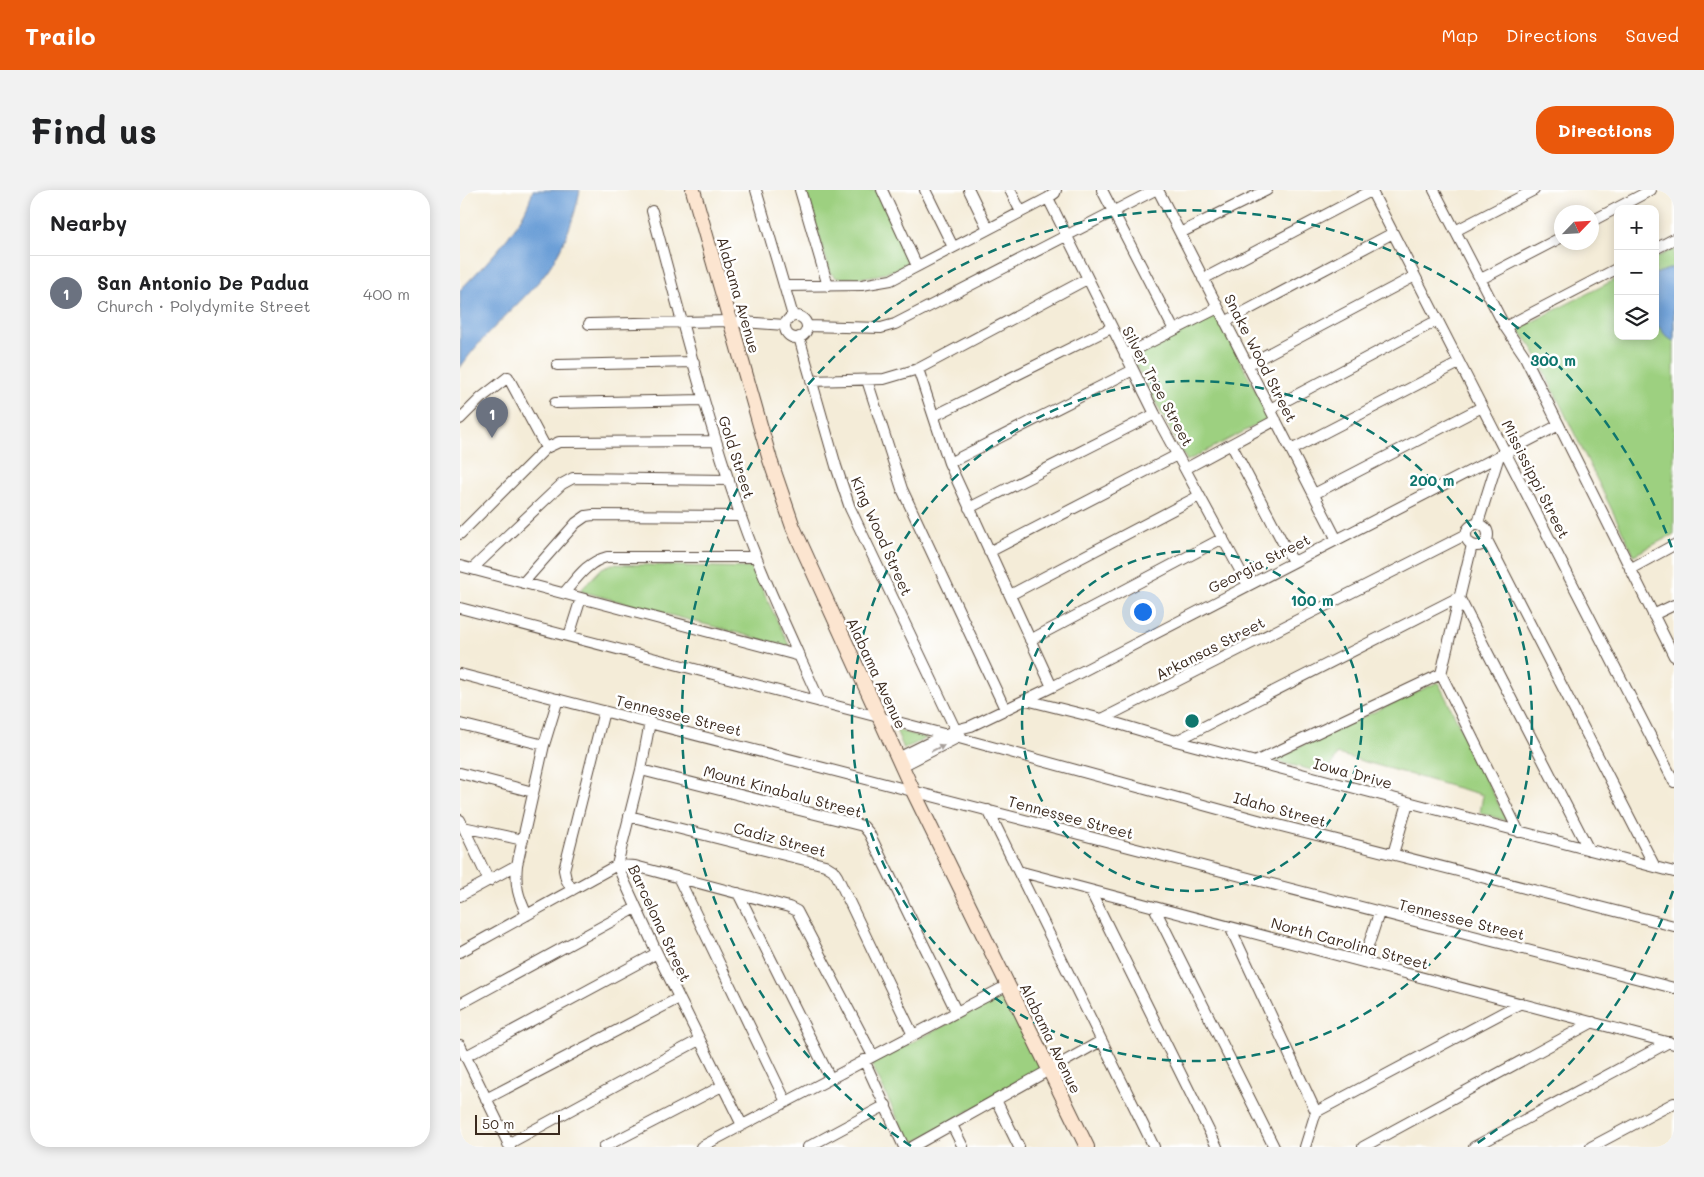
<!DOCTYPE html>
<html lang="en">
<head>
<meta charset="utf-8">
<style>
	body { margin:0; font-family:Mali,sans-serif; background:#f2f2f2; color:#202124 }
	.controls { position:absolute; right:15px; top:15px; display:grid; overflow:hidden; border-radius:10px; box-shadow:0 2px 12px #0003 }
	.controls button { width:45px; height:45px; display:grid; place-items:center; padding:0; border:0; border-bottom:1px solid #e0e0e0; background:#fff; color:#202124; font:25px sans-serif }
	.compass { position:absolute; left:1094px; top:15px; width:45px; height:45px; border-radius:50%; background:#fff; box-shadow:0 2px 12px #0003; rotate:65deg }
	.scale { position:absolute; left:15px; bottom:12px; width:85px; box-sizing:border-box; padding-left:5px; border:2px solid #3b2a1e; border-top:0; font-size:14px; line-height:18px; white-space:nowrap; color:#3b2a1e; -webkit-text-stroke:4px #fff; paint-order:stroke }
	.you { position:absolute; left:682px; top:421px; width:18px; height:18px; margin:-12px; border:4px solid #fff; border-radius:50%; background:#1a73e8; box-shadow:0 0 0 8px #1a73e833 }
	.badge { display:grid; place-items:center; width:32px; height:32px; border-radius:50%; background:#ea580c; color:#fff; font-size:16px; font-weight:700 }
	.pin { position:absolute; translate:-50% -41px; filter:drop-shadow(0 1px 2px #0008) }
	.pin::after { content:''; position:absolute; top:26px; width:18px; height:15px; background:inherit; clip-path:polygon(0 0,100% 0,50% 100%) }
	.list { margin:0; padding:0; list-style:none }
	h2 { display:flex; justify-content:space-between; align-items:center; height:65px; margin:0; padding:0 20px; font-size:21px }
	h2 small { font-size:16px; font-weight:400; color:#757577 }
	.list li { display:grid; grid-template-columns:32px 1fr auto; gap:15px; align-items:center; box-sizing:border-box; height:75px; padding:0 20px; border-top:1px solid #e0e0e0 }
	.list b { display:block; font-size:19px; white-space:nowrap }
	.list p { margin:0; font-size:16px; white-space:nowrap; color:#757577 }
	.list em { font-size:16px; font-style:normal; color:#757577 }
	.icon { flex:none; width:28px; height:28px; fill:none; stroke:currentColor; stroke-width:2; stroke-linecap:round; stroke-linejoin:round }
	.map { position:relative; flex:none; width:1214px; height:957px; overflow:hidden; border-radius:20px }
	header { display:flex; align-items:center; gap:30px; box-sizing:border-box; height:70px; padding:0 25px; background:#ea580c; color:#fff }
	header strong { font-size:24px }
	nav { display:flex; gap:28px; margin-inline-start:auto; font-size:18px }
	.intro { display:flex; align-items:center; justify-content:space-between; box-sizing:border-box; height:120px; padding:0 30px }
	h1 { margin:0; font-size:35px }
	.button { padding:12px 22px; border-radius:20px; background:#ea580c; color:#fff; font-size:18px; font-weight:700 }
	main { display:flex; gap:30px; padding:0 30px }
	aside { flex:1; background:#fff; border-radius:20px; box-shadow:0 2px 12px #0003 }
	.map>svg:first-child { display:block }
</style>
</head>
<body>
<header>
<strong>Trailo</strong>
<nav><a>Map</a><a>Directions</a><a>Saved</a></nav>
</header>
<div class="intro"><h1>Find us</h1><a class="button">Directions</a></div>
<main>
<aside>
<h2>Nearby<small></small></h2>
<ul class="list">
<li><span class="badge" style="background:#6b7280">1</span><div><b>San Antonio De Padua</b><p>Church · Polydymite Street</p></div><em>400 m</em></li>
</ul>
</aside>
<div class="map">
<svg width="1214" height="957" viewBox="0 0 1214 957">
	<rect width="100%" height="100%" fill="#fff"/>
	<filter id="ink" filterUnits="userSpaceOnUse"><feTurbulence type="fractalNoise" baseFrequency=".02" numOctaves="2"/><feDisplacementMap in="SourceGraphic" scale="10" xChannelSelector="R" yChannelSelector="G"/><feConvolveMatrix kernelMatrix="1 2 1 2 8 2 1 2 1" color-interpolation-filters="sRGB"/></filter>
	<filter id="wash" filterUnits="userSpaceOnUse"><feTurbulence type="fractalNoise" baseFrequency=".0096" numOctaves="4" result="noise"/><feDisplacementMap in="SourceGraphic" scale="20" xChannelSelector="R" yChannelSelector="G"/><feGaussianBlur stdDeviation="1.12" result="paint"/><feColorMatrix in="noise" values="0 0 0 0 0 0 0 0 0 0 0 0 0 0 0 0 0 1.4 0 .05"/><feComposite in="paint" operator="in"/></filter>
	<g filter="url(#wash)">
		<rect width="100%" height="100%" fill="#f4ecd8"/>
		<path fill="#9dd080" stroke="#6c7d4f" d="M346,0H417L448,65L447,72L440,78L418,85L401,88H377L370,83Z
			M1214,59V344L1174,365L1072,157L1058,139L1158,88V146H1195V68Z
			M756,124L810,228L727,271L672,168Z
			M152,374L292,378L330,457L120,401L142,378Z
			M978,492L1047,631L1020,623L1023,605L877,564L868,584L811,570Z
			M436,540L467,548L444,559Z
			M543,806L581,879L450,955L411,873Z"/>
		<path fill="#6c9fd7" stroke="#54647a" d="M73,0H120C114,32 101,65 80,90C54,120 22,145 0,178V100C27,72 63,38 73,0Z
			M1214,77V152L1206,146L1195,132V84Z"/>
	</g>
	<g filter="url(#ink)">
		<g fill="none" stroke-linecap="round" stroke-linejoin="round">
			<g stroke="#57473a" stroke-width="12">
				<path id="street" d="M296,0L333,126
					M340,0L368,96
					M422,0L457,76
					M465,0L493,57
					M509,0L528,39
					M550,0L561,22
					M642,0L714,140
					M698,0L877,350
					M911,0L1214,592
					M974,0L1045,137L1064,165L1214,466
					M588,8L695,224L788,395
					M192,21C220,124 246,227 281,327C303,390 333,451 360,512
					M1132,31L1191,0
					M995,41L1074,0
					M720,43L807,0
					M1195,59L1214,49
					M743,89L911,1
					M1021,89L1102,47
					M324,96L402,95L431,90L588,8L595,3L596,0
					M325 137a11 11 0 1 1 22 0a11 11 0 1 1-22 0Z
					M765,132L933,43
					M129,134L269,131L325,135
					M347,136L421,138L435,134L695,0
					M1045,137L1158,78
					M339,147L376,276L390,318L498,545
					M665,165L758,118
					M97,175L234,172
					M787,175L955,86
					M458,179L489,273L592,497
					M407,190L442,299L545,519
					M351,191L424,189L458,179L627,89
					M95,213L244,210
					M810,219L978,130
					M474,226L651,138
					M0,229L21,208L48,187L86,258
					M771,254L833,372
					M831,260L999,173
					M489,273L673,180
					M725,279L816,230
					M854,304L1022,217
					M509,318L695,224
					M1018,333L1039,266
					M1006 345a11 11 0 1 1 22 0a11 11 0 1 1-22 0Z
					M0,344L86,258L99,252L256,251
					M1027,350L1195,677
					M529,362L717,265
					M0,376L340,466
					M12,379L102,294L113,288L269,290
					M1170,379L1214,355
					M63,393L116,333L126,326L133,325L281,326
					M104,403C117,388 127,372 147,367H296
					M550,405L739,306
					M0,418L499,548L802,631L1214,736
					M1193,425L1214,415
					M109,446L121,408
					M570,450L763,348
					M0,484C405,587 809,695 1214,798
					M981,484L1059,642
					M981,484L1012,355
					M566,510L642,529L716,551L1214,682
					M642,529L1005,345
					M190,532L181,580L157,675L197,763L282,935
					M0,534L84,555
					M716,551L999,407L1129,660
					M438,568L495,540L511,536L592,497L1099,235
					M795,572L981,484
					M442,576L501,546
					M181,580L403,636L409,643L496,821
					M0,583L73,602
					M528,620L694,957
					M169,626L365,675L373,680L377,686L453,845
					M0,630L29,691
					M3,637L63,650
					M933,664L948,613
					M558,681L1214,854
					M218,687L326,912
					M112,700L106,689L104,680L144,521
					M630,700L757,957
					M278,703L370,888
					M0,706L57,675
					M694,717L814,957
					M67,725C58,706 55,696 57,675L84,555L98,509
					M770,737L856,922
					M0,762L157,675L175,676L329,717L337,721L413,866
					M903,772L919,723
					M0,814L176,718
					M0,855L50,957
					M6,866L197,763
					M404,870L444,957
					M26,909L219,808
					M536,910L559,957
					M856,922L1061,813
					M492,935L503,957
					M48,954L239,850
					M144,957L262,896
					M241,957L548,795
					M348,957L426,915
					M452,957L641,851
					M845,957L856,922
					M903,957L1133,832
					M1014,957L1209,852
					M1131,957L1214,913"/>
			</g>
			<g stroke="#57473a" stroke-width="16">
				<path id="secondary" d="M233,0L310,270L333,337L453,601L627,957"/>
			</g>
			<use href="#street" stroke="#fff" stroke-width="10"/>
			<use href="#secondary" stroke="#fce5d0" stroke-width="14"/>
		</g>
		<defs><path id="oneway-solid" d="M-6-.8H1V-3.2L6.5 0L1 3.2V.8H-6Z" transform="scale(1.25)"/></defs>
		<use fill="#a79f9a" href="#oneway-solid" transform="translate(478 558) rotate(-26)"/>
	</g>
	<g fill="none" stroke="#0f766e" stroke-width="2.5" stroke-dasharray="9 6">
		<circle cx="732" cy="531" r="170"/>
		<circle cx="732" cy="531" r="340"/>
		<path d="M1213 701A510 510 0 0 1 1013 956M451 956A510 510 0 1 1 1213 361"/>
	</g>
	<g text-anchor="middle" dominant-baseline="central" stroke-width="5" stroke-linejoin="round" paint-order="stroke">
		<g font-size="15" fill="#3b2a1e" stroke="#fff">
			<text transform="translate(279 105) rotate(74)">Alabama Avenue</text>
			<text transform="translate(801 168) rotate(63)">Snake Wood Street</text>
			<text transform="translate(698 196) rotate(62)">Silver Tree Street</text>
			<text transform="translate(277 267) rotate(72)">Gold Street</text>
			<text transform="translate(1076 289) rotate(63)">Mississippi Street</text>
			<text transform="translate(422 346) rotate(66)">King Wood Street</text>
			<text transform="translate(799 373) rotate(-27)">Georgia Street</text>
			<text transform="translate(750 458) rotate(-27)">Arkansas Street</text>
			<text transform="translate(417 483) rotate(65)">Alabama Avenue</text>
			<text transform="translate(219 525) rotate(14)">Tennessee Street</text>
			<text transform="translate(893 583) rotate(15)">Iowa Drive</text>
			<text transform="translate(323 601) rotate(15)">Mount Kinabalu Street</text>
			<text transform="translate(820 619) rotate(15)">Idaho Street</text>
			<text transform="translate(611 627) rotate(15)">Tennessee Street</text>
			<text transform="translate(320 649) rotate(15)">Cadiz Street</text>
			<text transform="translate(1002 729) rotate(14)">Tennessee Street</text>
			<text transform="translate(200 733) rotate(65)">Barcelona Street</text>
			<text transform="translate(890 753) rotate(15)">North Carolina Street</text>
			<text transform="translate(591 848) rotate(64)">Alabama Avenue</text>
		</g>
	</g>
	<circle cx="732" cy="531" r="8" fill="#0f766e" stroke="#fff" stroke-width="2.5"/>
	<g font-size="15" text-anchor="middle" font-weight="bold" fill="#0f766e" stroke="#fff" stroke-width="5" stroke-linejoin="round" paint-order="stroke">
		<text x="1093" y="176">300 m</text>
		<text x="972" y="296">200 m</text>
		<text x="852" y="416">100 m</text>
	</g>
</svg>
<div class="controls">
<button>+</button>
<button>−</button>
<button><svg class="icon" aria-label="layers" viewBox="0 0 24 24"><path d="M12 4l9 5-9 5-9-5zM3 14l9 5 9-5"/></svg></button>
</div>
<svg class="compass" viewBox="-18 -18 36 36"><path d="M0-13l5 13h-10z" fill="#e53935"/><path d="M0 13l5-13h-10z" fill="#757577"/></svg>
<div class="scale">50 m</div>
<div class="you"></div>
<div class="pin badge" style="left:32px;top:248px;background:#6b7280">1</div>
</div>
</main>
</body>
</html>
